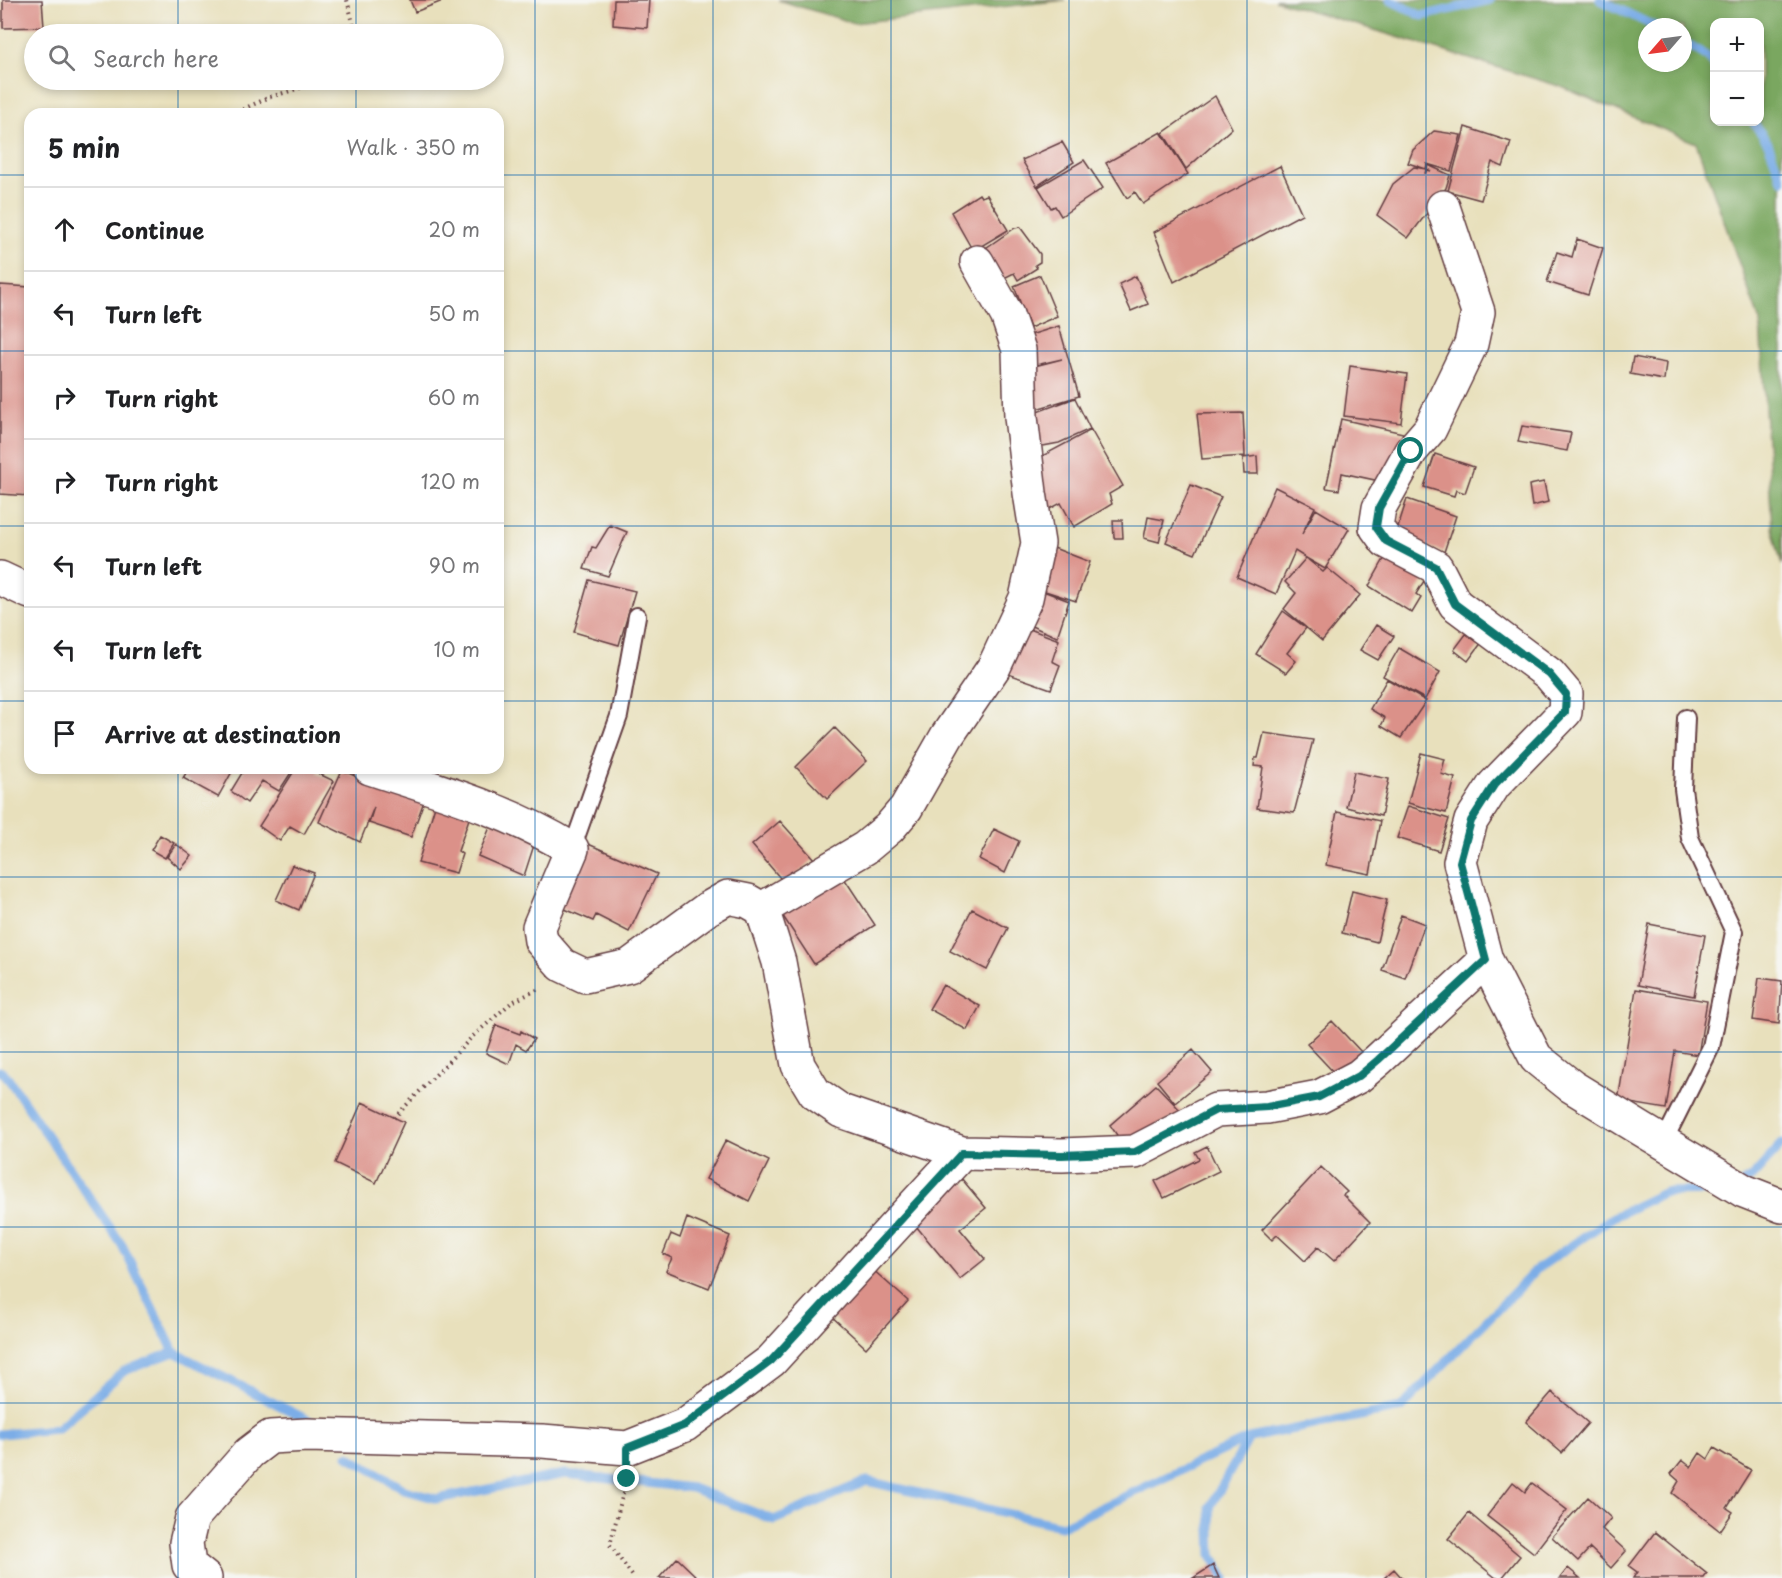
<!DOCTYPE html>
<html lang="en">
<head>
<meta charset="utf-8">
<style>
	body { margin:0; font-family:"Playpen Sans",sans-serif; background:#f2f2f2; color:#202124 }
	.controls { position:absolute; right:18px; top:18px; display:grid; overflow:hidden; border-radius:12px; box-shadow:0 3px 9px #0003 }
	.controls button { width:54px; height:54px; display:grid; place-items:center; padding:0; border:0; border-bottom:2px solid #e0e0e0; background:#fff; color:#202124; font:30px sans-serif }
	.compass { position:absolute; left:1638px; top:18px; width:54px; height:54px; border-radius:50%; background:#fff; box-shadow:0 3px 9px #0003; rotate:242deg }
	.stop { position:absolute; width:18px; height:18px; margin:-14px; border:4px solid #0f766e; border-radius:50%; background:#fff }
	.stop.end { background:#0f766e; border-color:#fff; box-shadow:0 2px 6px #0008 }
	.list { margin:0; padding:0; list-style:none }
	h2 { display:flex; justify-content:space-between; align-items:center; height:78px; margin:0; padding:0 24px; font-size:26px }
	h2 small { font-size:20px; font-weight:400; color:#757577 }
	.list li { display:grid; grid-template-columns:39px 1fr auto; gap:18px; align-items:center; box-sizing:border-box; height:84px; padding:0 24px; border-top:2px solid #e0e0e0 }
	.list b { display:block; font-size:22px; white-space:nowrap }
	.list em { font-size:20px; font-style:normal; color:#757577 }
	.icon { flex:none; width:33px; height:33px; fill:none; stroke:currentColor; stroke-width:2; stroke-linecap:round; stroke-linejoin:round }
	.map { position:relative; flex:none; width:1782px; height:1578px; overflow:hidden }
	.search { position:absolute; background:#fff; box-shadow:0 3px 9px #0003; left:24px; top:24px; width:480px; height:66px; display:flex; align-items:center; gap:15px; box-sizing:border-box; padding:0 21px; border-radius:33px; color:#757577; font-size:22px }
	.panel { position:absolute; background:#fff; box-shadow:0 3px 9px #0003; left:24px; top:108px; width:480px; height:666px; border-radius:18px }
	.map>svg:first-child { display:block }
</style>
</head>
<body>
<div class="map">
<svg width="1782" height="1578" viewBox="0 0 1782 1578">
	<rect width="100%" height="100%" fill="#f6f6f2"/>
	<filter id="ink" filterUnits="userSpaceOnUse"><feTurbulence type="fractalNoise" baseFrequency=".0167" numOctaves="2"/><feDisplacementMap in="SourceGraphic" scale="12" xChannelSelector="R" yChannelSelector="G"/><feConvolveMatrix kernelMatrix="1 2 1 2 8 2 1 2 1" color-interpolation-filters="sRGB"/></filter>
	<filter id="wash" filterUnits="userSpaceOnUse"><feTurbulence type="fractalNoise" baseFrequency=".008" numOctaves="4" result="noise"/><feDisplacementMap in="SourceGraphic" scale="24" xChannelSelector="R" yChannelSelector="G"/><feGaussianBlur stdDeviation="1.35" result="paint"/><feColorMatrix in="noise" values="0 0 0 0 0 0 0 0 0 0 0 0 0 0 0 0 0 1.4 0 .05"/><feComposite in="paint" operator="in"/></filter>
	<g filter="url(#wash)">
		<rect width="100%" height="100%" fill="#e8e0bc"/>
		<path fill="#7aa761" stroke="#626346" stroke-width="1.5" fill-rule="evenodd" d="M778,0H1065L854,23Z
			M1275,0H1782V565L1772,528L1760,322L1696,143L1559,86ZM1714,22H1760V122H1714ZM1647,27H1683V63H1647Z"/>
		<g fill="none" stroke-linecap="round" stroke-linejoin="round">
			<path stroke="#7cade7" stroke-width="9" d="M1390,0L1422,16L1490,0
				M1600,0L1656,27
				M1683,42L1708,57L1714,66
				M1753,122L1768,143L1782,180
				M0,1071L5,1074L122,1245L174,1352L314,1423
				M1744,1182L1752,1177L1782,1144
				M0,1434L57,1429L124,1371L174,1352
				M348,1456L405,1490L437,1499L565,1474L692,1488L774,1520L867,1481L1062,1526L1249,1438
				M1225,1578L1212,1555L1210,1507L1249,1438L1401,1408L1537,1269L1613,1217L1665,1192L1724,1191"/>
		</g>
		<g id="blocks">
			<path fill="#db9189" d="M3,0H42L44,27L3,28Z
				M410,0H445L415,12Z
				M614,0H649L647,28L613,25Z
				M1215,96L1232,128L1186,169L1163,133Z
				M1465,127L1511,142L1503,167L1492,162L1481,200L1448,191Z
				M1434,131L1461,135L1451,171L1427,164L1426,169L1408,163L1413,150Z
				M1161,132L1188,174L1143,204L1135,192L1127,198L1106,163Z
				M1062,142L1074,162L1037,186L1022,160Z
				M1084,160L1103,188L1061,216L1055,206L1051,208L1038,187Z
				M1428,165L1450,175L1446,188L1408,238L1377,215L1393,184L1414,167L1426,169L1425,174L1427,170L1431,171L1427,169Z
				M1280,166L1302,214L1174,282L1154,232Z
				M979,194L981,197L987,195L1008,230L973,251L951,212Z
				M1020,227L1040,254V262L1035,265L1037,268L1018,280L1014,273L994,283L977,254L1015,228Z
				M1577,239L1603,248L1588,295L1547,282L1557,252L1572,257Z
				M1040,275L1057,316L1030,328L1014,286Z
				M1136,276L1148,304L1131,311L1119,284Z
				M0,285L30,287V496L0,494Z
				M1059,326L1079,396L1033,410L1023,369L1062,359L1036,365L1027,336Z
				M1633,357L1666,363L1664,380L1630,374Z
				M1350,366L1407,374L1401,423L1344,416Z
				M1075,398L1090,429L1059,443L1032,448L1037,412Z
				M1243,413L1245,456L1202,459L1197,414Z
				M1341,419L1403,433L1389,483L1342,473L1339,490L1326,488Z
				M1522,426L1571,433L1567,451L1518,442Z
				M1091,430L1123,486L1109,494L1112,504L1074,527L1061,503L1044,512L1029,463Z
				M1435,454L1474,467L1465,493L1456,490L1454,496L1424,487Z
				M1257,456L1258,474H1244L1243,458Z
				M1544,482L1548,502L1532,506L1529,485Z
				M1191,485L1221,497L1195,554L1166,542Z
				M1275,487L1315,507L1302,534L1316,509L1349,529L1325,569L1306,558L1323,572L1327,568L1360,595L1322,641L1284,609L1296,593L1285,582L1306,558L1295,551L1276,594L1237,577Z
				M1407,499L1456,516L1444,552L1395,536Z
				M1148,517L1164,520L1159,542L1144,538Z
				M1113,520H1122L1123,538H1114Z
				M610,525L627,532L608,576L584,569L592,547L596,548Z
				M1046,545L1090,562L1076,601L1033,587Z
				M1388,552L1427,576L1416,594L1421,598L1412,613L1369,586Z
				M589,580L635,591L619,645L574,632Z
				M1038,589L1069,601L1057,637L1029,625Z
				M1283,611L1306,628L1287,653L1296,661L1286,673L1256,654Z
				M1016,624L1059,640L1052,661L1060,665L1051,689L1000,671Z
				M1376,625L1394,636L1378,660L1360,650Z
				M1469,630L1482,642L1468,661L1454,650Z
				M1399,648L1440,672L1425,699L1383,676Z
				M1387,679L1426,701L1401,738L1381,726L1385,718L1370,709Z
				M835,728L867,761L827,799L796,767Z
				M1264,733L1313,740L1294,813L1257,808L1263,767L1254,766L1255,758H1258Z
				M1421,753L1445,759L1441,774L1455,778L1446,813L1408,803Z
				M189,768H234L218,797L183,778Z
				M245,768H294L279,791L262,781L247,803L231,791Z
				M296,768H319L317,773L334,781L304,834L290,826L280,841L259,826Z
				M342,770L383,789L424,801L411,837L369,823L374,807L360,842L319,822Z
				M1354,772L1389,779L1381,816L1346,807Z
				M436,802L471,813L458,851L462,854L456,873L418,863Z
				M1408,806L1449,819L1439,851L1397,838Z
				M1337,812L1380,821L1370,874L1326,865Z
				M493,820L536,839L524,876L478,856Z
				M780,821L814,859L786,885L752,845Z
				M994,829L1019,841L1005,873L979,859Z
				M160,835L174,843L165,858L151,850Z
				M586,843L657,874L629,932L596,915L593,921L560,907Z
				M176,844L192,856L181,869L167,857Z
				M292,865L314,873L299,910L276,900Z
				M838,869L875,925L814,964L777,907Z
				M1352,891L1387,900L1377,942L1342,933Z
				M972,909L1008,928L987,970L950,951Z
				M1401,915L1425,924L1405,978L1382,970Z
				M1649,924L1705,935L1694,996L1638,985Z
				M1759,978L1782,981L1779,1024L1753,1020Z
				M943,985L980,1006L967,1030L929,1009Z
				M1636,989L1707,1001L1698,1055L1675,1051L1666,1109L1618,1101Z
				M1332,1021L1364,1055L1339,1078L1307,1044Z
				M496,1025L520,1034L521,1031L534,1039L526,1050L516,1044L509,1064L486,1053Z
				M1193,1050L1212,1072L1175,1103L1157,1081Z
				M1156,1085L1183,1113L1123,1144L1110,1125Z
				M362,1102L404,1122L376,1183L335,1163Z
				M726,1140L769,1161L749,1201L706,1179Z
				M1207,1146L1219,1171L1164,1198L1155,1181L1199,1159L1195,1152Z
				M1321,1167L1347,1192L1343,1195L1370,1222L1334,1261L1318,1247L1305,1261L1277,1235L1272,1240L1262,1230Z
				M961,1178L986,1208L960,1229L985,1259L960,1279L911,1220Z
				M687,1218L730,1236L709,1288L666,1271L672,1258L663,1254L671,1234L680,1238Z
				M871,1268L908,1301L866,1348L829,1314Z
				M1552,1392L1588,1423L1562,1453L1526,1422Z
				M1714,1448L1751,1470L1727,1508L1733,1512L1720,1531L1672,1493L1679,1481L1671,1474L1682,1460L1691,1467L1700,1453L1708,1459Z
				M1513,1482L1525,1492L1532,1483L1567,1510L1534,1553L1487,1516Z
				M1588,1497L1611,1518L1602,1529L1626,1551L1611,1568L1590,1548L1578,1561L1552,1537Z
				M1469,1513L1520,1556L1502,1578H1496L1448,1539Z
				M1655,1532L1707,1574L1704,1578H1633L1637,1572L1629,1566Z
				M677,1558L698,1578H659Z
				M1213,1565L1219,1578H1193Z
				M1568,1568L1580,1578H1560Z
				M1394,1569L1402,1578H1384Z"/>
		</g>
	</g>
	<g filter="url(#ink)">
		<use href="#blocks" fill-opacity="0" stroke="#623c41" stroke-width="1.5"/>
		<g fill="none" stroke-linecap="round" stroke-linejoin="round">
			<g stroke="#623c41" stroke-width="20">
				<path id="lane" d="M572,849L619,716L637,616
					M1663,1143L1711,1047L1734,932L1690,838L1683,789L1686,718"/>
			</g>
			<g stroke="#623c41" stroke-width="36">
				<path id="street" d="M1443,207L1478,312L1471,344L1430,429L1411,451L1379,508L1376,527L1386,541L1436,567L1455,604L1549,674L1566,694L1565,712L1494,785L1471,821L1460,862L1486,960L1536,1058L1571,1086L1641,1129L1744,1191L1782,1206
					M0,578L30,592
					M370,768C440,791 508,810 572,849L539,927L541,941L562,965L585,976L629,966L707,909L728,897L748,901L762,909L779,962L798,1065L815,1093L841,1111L962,1153L1062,1155L1135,1152L1216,1110L1267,1107L1319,1097L1359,1076L1378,1060L1486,960
					M762,909L865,848L889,828L906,808L947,736L994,667L1026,598L1038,543L1030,493L1021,417L1019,350L1007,315L977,262
					M205,1578L189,1565L186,1543L192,1518L249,1453L270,1437L307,1435L542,1441L627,1448L685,1425L771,1361L962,1153"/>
			</g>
			<path stroke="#623c41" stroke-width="4" stroke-dasharray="1.5 4.5" stroke-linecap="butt" d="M347,0L356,34
				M232,114L270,97L327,80
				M394,1118L472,1037L512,1002L541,988
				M626,1481L610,1545L634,1578"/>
			<use href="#lane" stroke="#fff" stroke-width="16"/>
			<use href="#street" stroke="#fff" stroke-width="33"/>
		</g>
	</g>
	<g fill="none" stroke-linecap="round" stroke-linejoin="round" filter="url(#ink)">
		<path stroke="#0f766e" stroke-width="8" d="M627,1479V1448L685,1425L771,1361L962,1153L1062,1155L1135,1152L1216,1110L1267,1107L1319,1097L1359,1076L1378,1060L1486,960L1460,862L1471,821L1494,785L1565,712L1566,694L1549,674L1455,604L1436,567L1386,541L1376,527L1379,508L1411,451"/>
	</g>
	<path fill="none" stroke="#1f6fb2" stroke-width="1.5" stroke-opacity="0.55" d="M178,0V34M356,0V34M535,0V1578M713,0V1578M891,0V1578M1069,0V1578M1247,0V1578M1426,0V1578M1604,0V1578M178,80V114M356,80V114M0,175H30M498,175H1782M0,351H30M498,351H1782M0,526H30M498,526H1782M0,701H30M498,701H1782M178,768V1578M356,768V1578M0,877H1782M0,1052H1782M0,1227H1782M0,1403H1782"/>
</svg>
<div class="controls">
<button>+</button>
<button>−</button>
</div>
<svg class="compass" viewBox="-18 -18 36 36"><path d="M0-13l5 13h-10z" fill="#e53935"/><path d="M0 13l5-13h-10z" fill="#757577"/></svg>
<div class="stop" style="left:1411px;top:451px"></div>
<div class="stop end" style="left:627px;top:1479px"></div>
<div class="search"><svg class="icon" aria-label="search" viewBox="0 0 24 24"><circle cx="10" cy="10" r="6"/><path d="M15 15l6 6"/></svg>Search here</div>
<section class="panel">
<h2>5 min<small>Walk · 350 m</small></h2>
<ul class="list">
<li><svg class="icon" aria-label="ahead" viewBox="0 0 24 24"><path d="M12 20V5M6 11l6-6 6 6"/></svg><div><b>Continue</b></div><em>20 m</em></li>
<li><svg class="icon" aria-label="left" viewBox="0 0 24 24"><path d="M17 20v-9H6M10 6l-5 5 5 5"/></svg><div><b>Turn left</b></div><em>50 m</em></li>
<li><svg class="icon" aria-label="right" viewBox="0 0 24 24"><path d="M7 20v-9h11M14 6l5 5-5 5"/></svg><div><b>Turn right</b></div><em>60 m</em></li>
<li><svg class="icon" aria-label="right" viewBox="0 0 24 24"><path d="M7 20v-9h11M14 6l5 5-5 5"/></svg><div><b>Turn right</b></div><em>120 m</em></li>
<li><svg class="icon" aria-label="left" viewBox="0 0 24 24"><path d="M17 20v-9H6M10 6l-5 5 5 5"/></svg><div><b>Turn left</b></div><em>90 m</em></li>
<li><svg class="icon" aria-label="left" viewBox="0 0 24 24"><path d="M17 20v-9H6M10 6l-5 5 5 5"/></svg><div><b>Turn left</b></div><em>10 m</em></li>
<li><svg class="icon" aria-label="arrive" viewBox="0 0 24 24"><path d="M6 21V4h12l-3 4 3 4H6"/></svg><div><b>Arrive at destination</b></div></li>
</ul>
</section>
</div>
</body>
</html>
